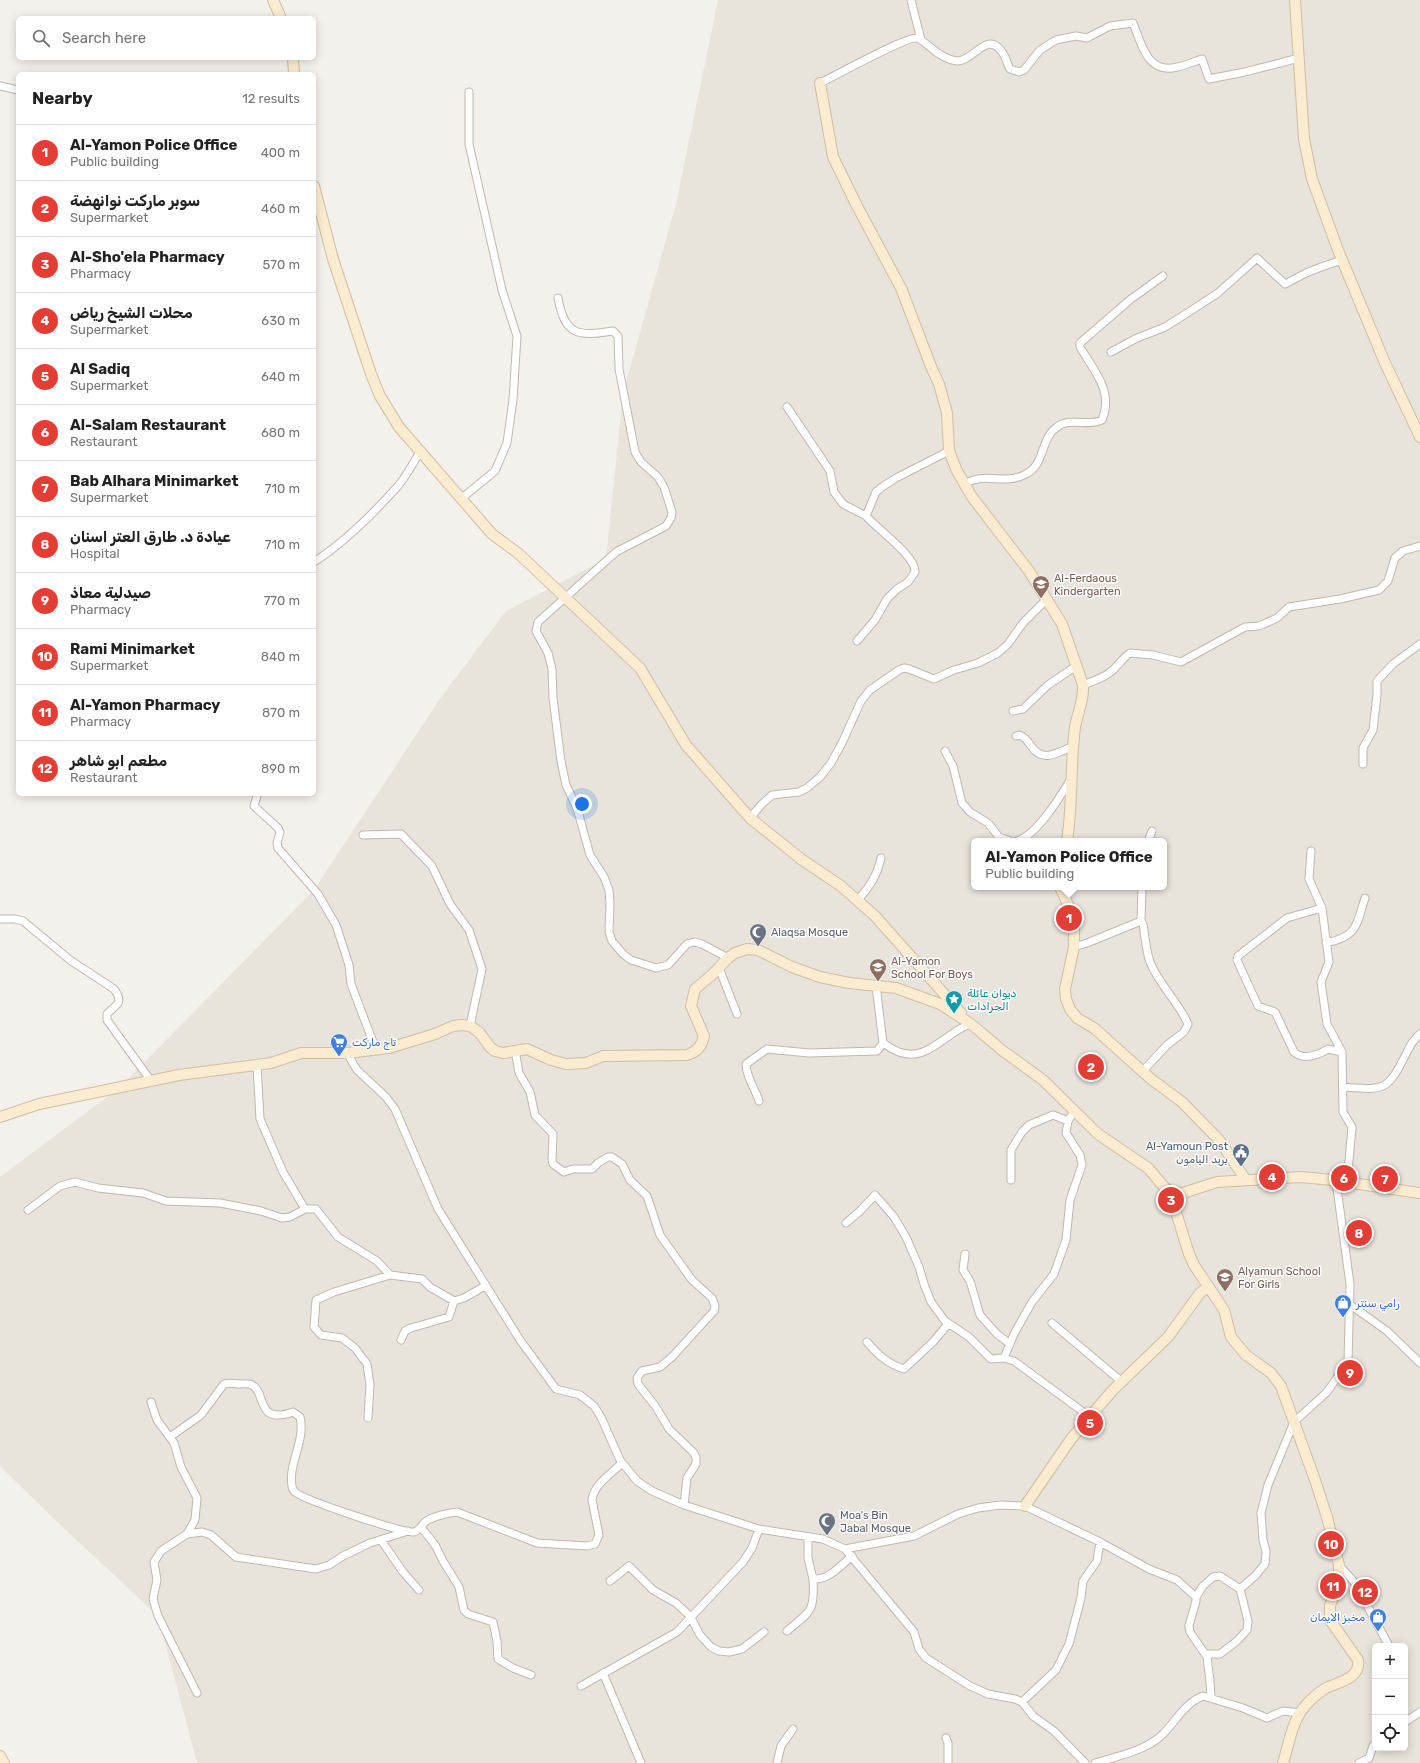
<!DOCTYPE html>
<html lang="en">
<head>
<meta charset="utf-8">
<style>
	body { margin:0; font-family:Rubik,"Noto Sans Arabic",sans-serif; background:#f2f2f2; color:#222 }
	.controls { position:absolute; right:12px; bottom:12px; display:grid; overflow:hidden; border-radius:6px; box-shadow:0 2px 10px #0003 }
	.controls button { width:36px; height:36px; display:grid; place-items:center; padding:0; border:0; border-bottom:1px solid #e0e0e0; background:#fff; color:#222; font:20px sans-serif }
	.you { position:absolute; left:582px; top:804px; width:14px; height:14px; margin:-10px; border:3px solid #fff; border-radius:50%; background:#1a73e8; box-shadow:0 0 0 6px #1a73e833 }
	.badge { display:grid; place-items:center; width:26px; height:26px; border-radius:50%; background:#e33e35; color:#fff; font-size:13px; font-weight:700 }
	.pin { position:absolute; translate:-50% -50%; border:2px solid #fff; box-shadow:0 1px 4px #0006 }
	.popup { position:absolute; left:971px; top:838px; width:196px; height:52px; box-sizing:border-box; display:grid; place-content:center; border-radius:6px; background:#fff; filter:drop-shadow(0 1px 3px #0005); font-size:13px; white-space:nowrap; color:#767676 }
	.popup b { font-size:15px; color:#222 }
	.popup::after { content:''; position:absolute; left:50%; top:100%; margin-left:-8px; border:8px solid transparent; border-top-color:#fff }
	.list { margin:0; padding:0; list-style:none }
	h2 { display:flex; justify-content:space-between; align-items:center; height:52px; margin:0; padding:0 16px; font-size:17px }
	h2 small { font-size:13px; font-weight:400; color:#767676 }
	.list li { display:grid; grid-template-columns:26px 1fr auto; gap:12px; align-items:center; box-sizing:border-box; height:56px; padding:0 16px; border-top:1px solid #e0e0e0 }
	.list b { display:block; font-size:15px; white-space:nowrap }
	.list p { margin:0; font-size:13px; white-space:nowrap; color:#767676 }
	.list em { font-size:13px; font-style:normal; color:#767676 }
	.icon { flex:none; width:22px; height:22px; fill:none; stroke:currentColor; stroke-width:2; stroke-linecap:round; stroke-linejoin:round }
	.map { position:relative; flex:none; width:1420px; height:1763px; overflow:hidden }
	.search { position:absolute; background:#fff; box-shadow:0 2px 10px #0003; left:16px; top:16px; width:300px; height:44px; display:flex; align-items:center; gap:10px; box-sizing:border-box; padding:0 14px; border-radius:6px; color:#767676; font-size:15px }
	.panel { position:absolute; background:#fff; box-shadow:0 2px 10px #0003; left:16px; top:72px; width:300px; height:724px; border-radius:6px }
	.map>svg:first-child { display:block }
</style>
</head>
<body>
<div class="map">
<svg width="1420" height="1763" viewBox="0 0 1420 1763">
	<rect width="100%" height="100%" fill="#f4f1ec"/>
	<path fill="#e8e3db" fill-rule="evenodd" d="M718,0H1420V1763H197L158,1616L55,1520L0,1466V1177L119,1088L314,890L439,700L506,611L606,559L623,393L676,204ZM974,841H1164V887H974ZM1375,1646H1405V1748H1375Z"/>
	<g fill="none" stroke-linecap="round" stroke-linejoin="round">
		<g stroke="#bfb8b0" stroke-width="9">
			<path id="street" d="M911,0L921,40
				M820,83C835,76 907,36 917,38C922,40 926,44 930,47C937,53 947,60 957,61C974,61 987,30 1002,52C1006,57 1007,64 1010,69L1019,72L1024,70L1040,50L1056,40L1076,36L1087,38L1110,26L1133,23C1141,42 1146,71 1172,68C1182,67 1193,62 1202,59L1209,79L1245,72L1299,58
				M0,86L18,90
				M558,298C565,337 579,336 613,331L618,336L619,369L635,452L641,462L658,477L664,487L672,512L671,518L666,526L616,552L538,622L536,631L548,653L552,669L553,698L561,761L566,785L577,808L590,855L604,877L609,890L610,905L609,932L612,941L623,954L631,960L656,968L668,965L687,944L694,942L702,944L728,958
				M1111,352L1135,339L1165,327L1192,310L1218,293L1257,258L1285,284L1306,273L1324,266L1342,260
				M787,407L830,471L834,492L843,504L866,516
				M964,484C987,471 1003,486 1026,474C1045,465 1040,439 1057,427C1069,417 1089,427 1102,420C1114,391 1094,371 1080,347V343L1131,299L1163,276
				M462,498L495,471L507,443L513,400L517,336L502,290L469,144V92
				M314,562C345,542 373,514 398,486C407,475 414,462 421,450
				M857,641L875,620L887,599L897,589L908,582L915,572C916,556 877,529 866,516L876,492L882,487L896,478L949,451
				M1083,685C1094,681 1106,677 1114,669C1120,663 1123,658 1130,653L1153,655L1181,662L1245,627L1259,626L1277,618L1289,607L1340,599L1379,590L1388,581L1395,558L1403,551L1420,546
				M1013,711L1023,709L1048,685L1076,666
				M1016,736L1019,735C1025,737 1028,741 1031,746C1043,764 1058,752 1074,746
				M945,751L953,766L962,803L970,812L988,823L999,837L1010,841
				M1363,764V748L1373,730L1377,695V681L1393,664L1420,644
				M256,794L257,796L254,806L278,828L280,832L277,843L278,848L318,894L336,925L349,965L351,984L376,1050
				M750,818L761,805L772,795L799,792L807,788L820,777L831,763L842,743L861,701L870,690L899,670L904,668L909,669L934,679L954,670L978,663L998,653L1008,644L1023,623L1046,600
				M363,835L401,834L432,866L450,904L469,930L482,969L470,1026
				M1017,841C1037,835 1060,797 1071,779
				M1148,841L1152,831
				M1311,851L1309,879L1322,908
				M858,900C870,886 877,876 881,858
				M0,919H15L23,921L70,960L114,989C125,1004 115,1005 107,1014V1020L151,1081
				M1141,921L1142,887
				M1326,943C1358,936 1356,926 1365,898
				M1074,947L1087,943L1141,921L1143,924C1145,936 1146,951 1150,962C1159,985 1178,1001 1188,1024L1184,1032L1167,1045L1142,1072
				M719,968L737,1014
				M883,1043C888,1046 893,1050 899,1052C928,1063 946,1031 971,1024
				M515,1050L519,1073L530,1092L535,1115L553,1134L552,1160L553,1164L564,1172L573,1169H592L598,1163L608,1157H612L622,1164L630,1180L647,1196L660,1235L692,1280L712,1298L715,1306L714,1311L672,1357L660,1367L642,1371L637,1378L638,1384L656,1407L669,1429L693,1452L696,1457V1464L687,1478L684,1505
				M1342,1052L1328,1049C1318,1055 1304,1061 1294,1052L1275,1012L1258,1006L1237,960L1238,956L1287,918L1322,908L1329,962L1321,982L1327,1024L1342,1052L1343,1112L1352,1127L1347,1182
				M347,1053L357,1070L386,1097L395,1109L438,1209L520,1340L556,1389L580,1395L594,1406L601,1417L620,1460L637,1481L652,1491L684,1505L759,1529L823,1539L845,1549L914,1632L919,1649L926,1658L970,1686L988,1694L1015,1699L1022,1702L1033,1716L1054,1731L1085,1763
				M257,1065L260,1119L283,1172L305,1209
				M1343,1087C1384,1090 1387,1092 1406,1054C1410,1046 1413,1040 1420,1034
				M759,1101C755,1088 746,1077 746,1064L767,1049L809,1053L877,1051L883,1043L876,985
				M1011,1180V1150L1022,1132L1029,1125L1053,1115L1068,1121
				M28,1210L60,1186L75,1182L98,1188L143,1193L166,1201L220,1203L261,1211L282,1218L290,1217L305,1209H316L338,1237L377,1261L390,1275L422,1279L430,1287L454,1301L464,1298L485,1286
				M846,1223L860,1211L875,1195L894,1217L906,1237L919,1267L924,1284L931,1302L945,1321L969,1337L991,1359L1004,1358L1014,1361L1090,1417
				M965,1254L963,1270L970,1281L980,1315L997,1334L1010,1344
				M1349,1304L1387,1331L1420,1363
				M1052,1323L1122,1382
				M401,1340L405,1331L411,1328L449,1317L454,1301
				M867,1342C878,1355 888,1364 904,1369L933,1342L948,1324
				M1004,1358L1014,1334L1032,1302L1054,1274L1066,1240L1070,1200L1082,1165L1080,1155L1066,1133L1068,1121L1075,1110
				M151,1402L157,1420L174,1443L181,1467L197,1498L195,1520L187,1534
				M368,1418L370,1385L367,1364L355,1348L342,1338L321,1335L314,1327L316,1300L334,1292L390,1275
				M170,1437L201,1415L224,1384C230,1382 234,1384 240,1384C244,1384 249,1383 252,1385C267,1393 255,1425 293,1412L300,1417C306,1440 288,1463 292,1486C292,1488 293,1490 295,1492C304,1500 402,1533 414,1532C420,1531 422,1523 428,1520C436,1516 447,1513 457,1512L537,1543L587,1546L595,1544L599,1535L592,1500C594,1484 611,1474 622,1463
				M421,1527L435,1545L443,1561L459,1587L464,1610L468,1614L493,1622L497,1641L498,1659L513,1668L531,1675
				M808,1537V1558L813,1579C829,1580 840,1566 852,1556
				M381,1540L403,1572L419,1590
				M845,1549L914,1536L958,1514L978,1508L1000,1505L1025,1506L1100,1542L1149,1569L1177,1580L1196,1597V1601L1189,1626L1190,1632L1207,1657L1210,1681L1211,1697
				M1339,1565L1355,1583L1389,1646
				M610,1581L629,1566L653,1590L676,1603L690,1616L700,1635L711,1647L719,1651L729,1652L742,1649L764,1632
				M1196,1597L1203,1586L1213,1577L1220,1576L1240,1589L1255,1576L1265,1564L1266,1551L1263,1540L1261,1513L1268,1485L1294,1422L1327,1392L1348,1362L1350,1284L1336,1181
				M787,1631C810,1611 815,1613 813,1579
				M1205,1654H1220L1237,1641L1247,1630L1248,1621L1240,1589
				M603,1673L641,1763
				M581,1686L677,1632L743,1562L752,1548L759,1529
				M197,1693L158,1616L153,1599L157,1580L154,1562L161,1551L187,1534L202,1532L211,1535L236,1557L316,1569L329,1565L343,1556L370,1543L408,1531
				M1022,1702L1056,1670L1069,1644L1081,1598L1083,1581L1097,1561L1100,1542
				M1405,1722L1420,1712
				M946,1738L948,1743V1763
				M777,1763L781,1746L793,1729
				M1095,1763C1118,1756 1142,1752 1161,1736C1175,1723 1184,1703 1203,1696L1243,1708L1267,1718L1283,1711L1300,1713
				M1359,1763L1369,1758L1373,1746L1375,1744"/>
		</g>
		<g stroke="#cfbea1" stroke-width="12">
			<path id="secondary" d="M273,0L281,18
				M1295,0L1304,139L1312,179L1338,250L1385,363L1420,437
				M293,58L294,74
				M820,83L833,157L857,206L901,288L932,369L939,384L947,413L949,451L957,471L972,497L1029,571L1062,624L1083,685C1084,700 1078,712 1075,727C1070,765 1073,803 1067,841
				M314,186L333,259L371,374L380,396L399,427L492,534L519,554L640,668L686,745L750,818L801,859L841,886L875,916L961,1013
				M1060,887L1071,911L1074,927V947L1065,989L1066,999L1070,1009L1077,1018L1094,1028L1151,1079L1182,1102L1219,1140L1246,1180
				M0,1117L39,1104L179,1075L271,1063L301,1053H347L389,1048L435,1034L453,1026L462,1025L470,1026L479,1032L490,1047L495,1051L503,1053L527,1049L551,1060L566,1064L586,1063L603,1056L687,1055C697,1052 702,1046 704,1036L691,1006L695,989L713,974L728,958L735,953L747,949L758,950L792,967L820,977L849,983L896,988L940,1004L971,1024L1003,1051L1043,1080L1098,1134L1148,1168L1165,1188L1172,1192L1183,1193L1217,1182L1301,1177L1332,1180L1420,1193
				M1172,1192L1175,1209L1189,1254L1194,1265L1224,1310L1231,1337L1246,1355L1271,1373L1281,1386L1315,1480L1327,1517L1339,1565V1585L1330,1605V1620L1358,1660C1361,1679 1338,1682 1326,1688C1318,1693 1311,1699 1305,1706C1292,1721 1289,1744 1283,1763
				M1025,1506L1071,1439L1112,1391L1168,1337L1200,1293L1208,1287
				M0,1756L4,1763"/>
		</g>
		<use href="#street" stroke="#fff" stroke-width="7"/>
		<use href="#secondary" stroke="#f9ecd1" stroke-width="10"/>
	</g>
	<defs>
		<g id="school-pin" transform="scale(0.9)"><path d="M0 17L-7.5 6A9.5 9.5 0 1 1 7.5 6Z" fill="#8d6e63" stroke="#fff"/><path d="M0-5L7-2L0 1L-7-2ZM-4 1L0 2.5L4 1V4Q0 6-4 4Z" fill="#fff"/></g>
		<g id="mosque-pin" transform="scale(0.9)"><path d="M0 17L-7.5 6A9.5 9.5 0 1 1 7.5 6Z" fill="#6b7280" stroke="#fff"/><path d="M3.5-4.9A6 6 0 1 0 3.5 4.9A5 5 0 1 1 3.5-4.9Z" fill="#fff"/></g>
		<g id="sight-pin" transform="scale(0.9)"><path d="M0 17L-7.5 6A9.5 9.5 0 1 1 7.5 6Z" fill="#0f9aa8" stroke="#fff"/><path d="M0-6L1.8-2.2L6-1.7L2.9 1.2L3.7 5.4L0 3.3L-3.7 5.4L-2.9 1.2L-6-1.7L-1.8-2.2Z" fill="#fff"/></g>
		<g id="supermarket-pin" transform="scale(0.9)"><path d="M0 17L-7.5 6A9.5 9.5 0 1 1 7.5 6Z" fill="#3f7fe0" stroke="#fff"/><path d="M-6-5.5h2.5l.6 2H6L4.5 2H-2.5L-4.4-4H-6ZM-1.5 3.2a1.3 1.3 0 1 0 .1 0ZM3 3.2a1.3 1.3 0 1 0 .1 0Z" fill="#fff"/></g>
		<g id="civic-pin" transform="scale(0.9)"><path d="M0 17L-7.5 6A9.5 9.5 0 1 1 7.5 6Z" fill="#5c6f8a" stroke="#fff"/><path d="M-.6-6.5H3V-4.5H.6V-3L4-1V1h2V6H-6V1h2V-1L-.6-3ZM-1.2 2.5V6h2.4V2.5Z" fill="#fff"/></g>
		<g id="shop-pin" transform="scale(0.9)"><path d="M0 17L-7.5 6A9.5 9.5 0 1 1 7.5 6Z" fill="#3f7fe0" stroke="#fff"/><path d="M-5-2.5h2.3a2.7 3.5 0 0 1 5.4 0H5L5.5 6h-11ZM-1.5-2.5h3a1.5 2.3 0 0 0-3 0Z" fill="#fff"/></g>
	</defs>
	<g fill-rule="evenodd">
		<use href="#school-pin" x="1041" y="584"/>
		<use href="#mosque-pin" x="758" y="932"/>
		<use href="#school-pin" x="878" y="967"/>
		<use href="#sight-pin" x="954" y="999"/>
		<use href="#supermarket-pin" x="339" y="1042"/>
		<use href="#civic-pin" x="1241" y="1152"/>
		<use href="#school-pin" x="1225" y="1277"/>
		<use href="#shop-pin" x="1343" y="1303"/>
		<use href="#mosque-pin" x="827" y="1521"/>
		<use href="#shop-pin" x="1378" y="1617"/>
	</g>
	<g text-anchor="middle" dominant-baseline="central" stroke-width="3" stroke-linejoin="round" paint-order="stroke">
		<g font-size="11" fill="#785e54" stroke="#fff" text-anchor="start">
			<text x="1054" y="578">Al-Ferdaous<tspan x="1054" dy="13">Kindergarten</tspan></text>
			<text x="891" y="961">Al-Yamon<tspan x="891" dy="13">School For Boys</tspan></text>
			<text x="1238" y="1271">Alyamun School<tspan x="1238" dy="13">For Girls</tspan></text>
		</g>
		<g font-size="11" fill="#5b616d" stroke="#fff" text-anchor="start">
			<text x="771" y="932">Alaqsa Mosque</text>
			<text x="840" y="1515">Moa's Bin<tspan x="840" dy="13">Jabal Mosque</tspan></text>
		</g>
		<g font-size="11" fill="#0d838f" stroke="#fff" text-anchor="start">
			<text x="967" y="993">ديوان عائلة<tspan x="967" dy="13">الجرادات</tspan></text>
		</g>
		<g font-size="11" fill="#366cbe" stroke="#fff" text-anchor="start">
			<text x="352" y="1042">تاج ماركت</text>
			<text x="1356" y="1303">رامي سنتر</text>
			<text x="1365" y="1617" text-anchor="end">مخبز الايمان</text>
		</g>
		<g font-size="11" fill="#4e5e75" stroke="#fff" text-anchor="end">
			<text x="1228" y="1146">Al-Yamoun Post<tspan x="1228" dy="13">بريد اليامون</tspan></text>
		</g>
	</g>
</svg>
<div class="controls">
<button>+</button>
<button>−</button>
<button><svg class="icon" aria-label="locate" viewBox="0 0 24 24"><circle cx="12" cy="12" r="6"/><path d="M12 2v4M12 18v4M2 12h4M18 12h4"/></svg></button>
</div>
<div class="you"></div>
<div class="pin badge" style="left:1069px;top:918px">1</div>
<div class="popup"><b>Al-Yamon Police Office</b>Public building</div>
<div class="pin badge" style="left:1091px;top:1067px">2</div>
<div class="pin badge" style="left:1171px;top:1200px">3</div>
<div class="pin badge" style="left:1272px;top:1177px">4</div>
<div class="pin badge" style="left:1090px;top:1423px">5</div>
<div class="pin badge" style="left:1344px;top:1178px">6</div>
<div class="pin badge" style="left:1385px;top:1179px">7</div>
<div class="pin badge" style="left:1359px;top:1233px">8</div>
<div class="pin badge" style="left:1350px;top:1373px">9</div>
<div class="pin badge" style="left:1331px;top:1544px">10</div>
<div class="pin badge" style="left:1333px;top:1586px">11</div>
<div class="pin badge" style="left:1365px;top:1592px">12</div>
<div class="search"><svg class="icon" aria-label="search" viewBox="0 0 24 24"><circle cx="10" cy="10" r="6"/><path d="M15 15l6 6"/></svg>Search here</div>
<section class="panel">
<h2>Nearby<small>12 results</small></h2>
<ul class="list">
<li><span class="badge">1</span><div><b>Al-Yamon Police Office</b><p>Public building</p></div><em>400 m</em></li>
<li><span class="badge">2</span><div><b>سوبر ماركت نوانهضة</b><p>Supermarket</p></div><em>460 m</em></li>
<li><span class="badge">3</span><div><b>Al-Sho'ela Pharmacy</b><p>Pharmacy</p></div><em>570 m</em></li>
<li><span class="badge">4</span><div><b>محلات الشيخ رياض</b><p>Supermarket</p></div><em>630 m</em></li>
<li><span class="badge">5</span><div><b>Al Sadiq</b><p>Supermarket</p></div><em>640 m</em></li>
<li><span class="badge">6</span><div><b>Al-Salam Restaurant</b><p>Restaurant</p></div><em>680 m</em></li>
<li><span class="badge">7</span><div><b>Bab Alhara Minimarket</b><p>Supermarket</p></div><em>710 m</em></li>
<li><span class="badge">8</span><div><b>عيادة د. طارق العتر اسنان</b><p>Hospital</p></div><em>710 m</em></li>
<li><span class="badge">9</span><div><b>صيدلية معاذ</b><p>Pharmacy</p></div><em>770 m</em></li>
<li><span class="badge">10</span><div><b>Rami Minimarket</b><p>Supermarket</p></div><em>840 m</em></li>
<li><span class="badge">11</span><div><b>Al-Yamon Pharmacy</b><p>Pharmacy</p></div><em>870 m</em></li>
<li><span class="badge">12</span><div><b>مطعم ابو شاهر</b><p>Restaurant</p></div><em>890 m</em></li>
</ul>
</section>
</div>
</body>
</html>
